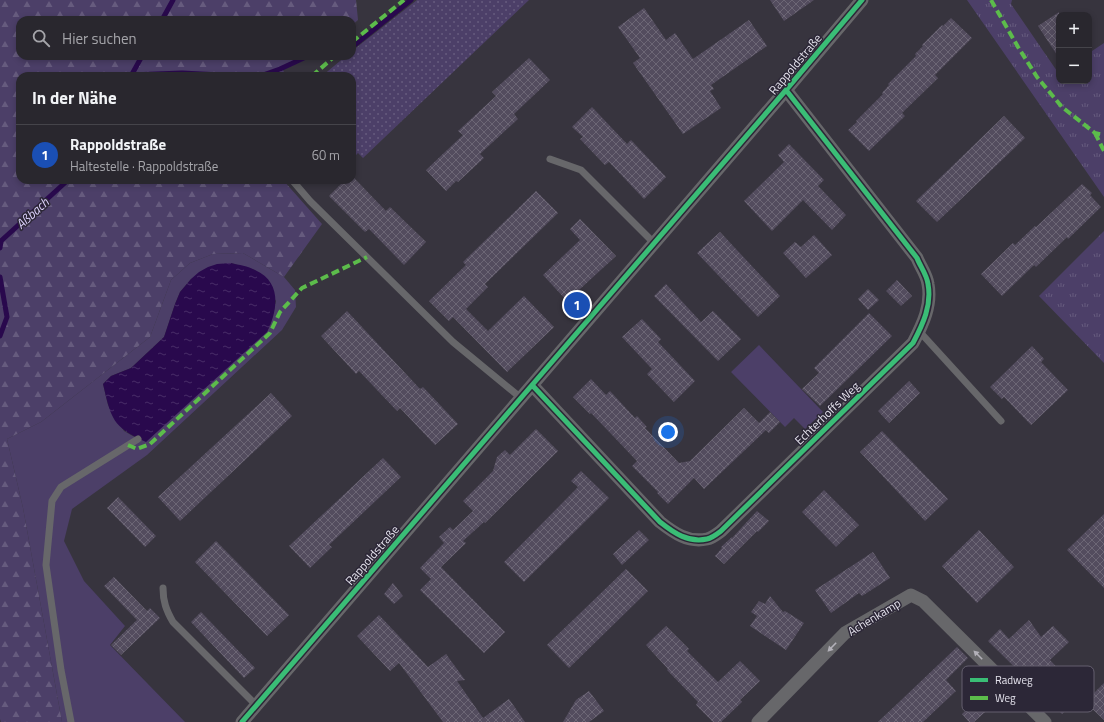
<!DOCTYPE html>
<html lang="de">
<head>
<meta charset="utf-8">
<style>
	body { margin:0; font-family:"Titillium Web",sans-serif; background:#35333a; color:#f1f3f6 }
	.controls { position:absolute; right:12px; top:12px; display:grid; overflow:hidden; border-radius:8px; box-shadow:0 2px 6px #0003 }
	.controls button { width:36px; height:36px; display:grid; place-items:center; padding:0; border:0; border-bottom:1px solid #45444a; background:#29272e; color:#f1f3f6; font:20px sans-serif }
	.you { position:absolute; left:668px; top:432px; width:14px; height:14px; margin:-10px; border:3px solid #fff; border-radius:50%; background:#1a73e8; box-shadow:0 0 0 6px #1a73e833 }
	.badge { display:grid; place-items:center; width:26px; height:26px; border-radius:50%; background:#a8a6b0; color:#fff; font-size:13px; font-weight:700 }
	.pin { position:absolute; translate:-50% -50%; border:2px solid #fff; box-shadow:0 1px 4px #0006 }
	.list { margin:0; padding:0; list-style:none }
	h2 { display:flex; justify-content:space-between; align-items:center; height:52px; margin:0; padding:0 16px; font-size:17px }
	h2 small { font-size:13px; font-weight:400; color:#a5a5aa }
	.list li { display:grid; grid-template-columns:26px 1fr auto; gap:12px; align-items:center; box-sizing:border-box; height:60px; padding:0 16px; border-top:1px solid #45444a }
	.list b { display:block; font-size:15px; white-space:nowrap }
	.list p { margin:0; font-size:13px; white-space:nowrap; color:#a5a5aa }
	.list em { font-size:13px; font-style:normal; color:#a5a5aa }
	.icon { flex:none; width:22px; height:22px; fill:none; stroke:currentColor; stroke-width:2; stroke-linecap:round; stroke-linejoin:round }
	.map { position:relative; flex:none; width:1104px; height:722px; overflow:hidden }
	.search { position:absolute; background:#29272e; box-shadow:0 2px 6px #0003; left:16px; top:16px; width:340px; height:44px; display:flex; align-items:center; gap:10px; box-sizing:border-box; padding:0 14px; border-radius:12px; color:#a5a5aa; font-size:15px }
	.panel { position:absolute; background:#29272e; box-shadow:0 2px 6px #0003; left:16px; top:72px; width:340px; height:112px; border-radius:12px }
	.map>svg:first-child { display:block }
</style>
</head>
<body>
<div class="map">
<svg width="1104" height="722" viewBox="0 0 1104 722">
	<defs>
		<pattern id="forest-firs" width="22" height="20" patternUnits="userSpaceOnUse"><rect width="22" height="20" fill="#4c3f68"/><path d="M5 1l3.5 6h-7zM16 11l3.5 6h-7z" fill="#665b7e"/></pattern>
		<pattern id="park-tufts" width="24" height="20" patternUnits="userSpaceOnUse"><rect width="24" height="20" fill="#4c3f68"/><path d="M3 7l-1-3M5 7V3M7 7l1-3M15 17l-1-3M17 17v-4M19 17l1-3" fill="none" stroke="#665b7e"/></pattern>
		<pattern id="garden-dots" width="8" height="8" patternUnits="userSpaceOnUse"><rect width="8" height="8" fill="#4c3f68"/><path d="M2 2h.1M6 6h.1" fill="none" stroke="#665b7e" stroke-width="1.8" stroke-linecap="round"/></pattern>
		<pattern id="water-ripples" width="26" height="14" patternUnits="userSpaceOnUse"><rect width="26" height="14" fill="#29094d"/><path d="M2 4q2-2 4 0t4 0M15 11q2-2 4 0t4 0" fill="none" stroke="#482d67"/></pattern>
		<pattern id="building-cross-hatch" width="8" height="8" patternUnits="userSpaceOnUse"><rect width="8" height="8" fill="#534c5e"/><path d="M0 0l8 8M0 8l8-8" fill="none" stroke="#6c6675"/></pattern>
	</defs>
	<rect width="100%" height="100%" fill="#37343e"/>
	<path fill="#4c3f68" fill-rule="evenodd" d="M243,253L284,277L295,290L296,307L282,330L147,455L72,509L64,541L84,581L125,626L110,645L185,722H62L23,508L7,439L41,422L150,337L171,280L190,263L213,254ZM231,263L255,270L276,301L271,323L267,332L138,439L124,431L108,405L103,384L111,376L131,368L164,337L175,304L180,292L191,279Z
		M759,345L823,412L805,429L794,418L785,427L731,372Z"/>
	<path fill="url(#forest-firs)" d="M0,0H356L358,20L352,25V20H20V56H301L283,70L286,76H20V180H283L322,224L284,277L243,253L213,254L190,263L171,280L150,337L41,422L7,439L23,508L62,722H1L0,719Z"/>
	<path fill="url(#park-tufts)" d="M967,0H1012L1011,4L1059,74V81H1089V53L1104,43V197Z
		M1104,231V363L1039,296Z"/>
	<path fill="url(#garden-dots)" d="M417,0H529L363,158L358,153L352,159V76H322L346,56H352V51Z"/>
	<path fill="url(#water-ripples)" d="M231,263C239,265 248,266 255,270C282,282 278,310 267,332L146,442C112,427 111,418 103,384L111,376L131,368L164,337L175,304L180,292L191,279L199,272L208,267L217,264Z"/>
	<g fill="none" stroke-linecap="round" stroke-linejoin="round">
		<path stroke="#29094d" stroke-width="5" d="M162,20L173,0
			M352,47L411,0
			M131,75L182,73L239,76
			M131,76L142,56
			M250,76L263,75L280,69L308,56
			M0,248L1,241L68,180
			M0,277L7,317L0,336"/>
	</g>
	<path fill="url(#building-cross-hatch)" d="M770,0H814L784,21Z
		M644,8L666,40L675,33L693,59L749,20L767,46L711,85L714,89L710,91L721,108L683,134L633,63L640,58L618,27Z
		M1059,12V58L1038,26Z
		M951,18L972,38L935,75L938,78L902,113L905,116L869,151L848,130L857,122L856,121L883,94L882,93L889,85L888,84L916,56L915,54L923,46L922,45L942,25L943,26Z
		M529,58L550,80L514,114L518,119L480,154L484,158L458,182L456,181L446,191L426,170L463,135L458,131L496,96L492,92Z
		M592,107L627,144L631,140L666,177L644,199L609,162L605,165L580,139L583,137L572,127Z
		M1004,116L1025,138L937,222L916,201Z
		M789,144L824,180L818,186L846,215L832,230L803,200L772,231L744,201L784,162L778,155Z
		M352,176L386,211L390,207L426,242L404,265L369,229L365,232L329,196L345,180H352Z
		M1082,184L1092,193L1090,195L1101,207L1068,239L1067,237L1036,267L1034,265L1002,296L981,274L1013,243L1015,245L1035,226L1036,227Z
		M536,191L558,213L485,284L488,287L466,309L488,331L524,296L554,327L507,372L453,317L449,321L429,301L466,265L463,262Z
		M580,219L616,256L567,301L543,275L580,240L570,229Z
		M720,232L780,296L758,317L697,253Z
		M814,235L832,255L806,278L783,253L795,242L801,247Z
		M897,280L912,296L901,306L886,291Z
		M666,284L701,322L713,311L741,339L718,361L654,296Z
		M868,289L879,300L868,310L858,299Z
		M347,311L420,389L423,387L458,424L435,445L400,408L397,411L359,371L356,374L321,336Z
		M869,313L892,336L820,406L802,389L819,373L814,368Z
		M642,319L661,339L658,342L695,381L674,402L647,374L652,369L622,337Z
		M1032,346L1044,359L1041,362L1068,390L1031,425L1004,397L1002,399L990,387Z
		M591,379L606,395L610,391L635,418L637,416L647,427L645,428L679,463L690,461L744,408L766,430L704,489L694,478L668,504L657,493L658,492L632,466L637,461L591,413L590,414L573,397Z
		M909,381L920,393L889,423L878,411Z
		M271,393L292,416L180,521L158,497Z
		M770,412L780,422L769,433L759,423Z
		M536,429L558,451L485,523L484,522L463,541L466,543L441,567L505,632L484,653L420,590L431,579L420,568L444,543L439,537L450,527L453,530L473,511L463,501L493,471L497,457L505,450L510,455Z
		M882,431L948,499L925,521L860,452Z
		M383,458L401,477L329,545L332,547L310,568L289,546Z
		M581,471L609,498L524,582L504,562L578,487L571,481Z
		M824,490L859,525L836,547L802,512Z
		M118,497L156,536L145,547L107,508Z
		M757,511L769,521L758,532L757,531L724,564L715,556L722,548L721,547L732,537V538Z
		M1104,514V588L1067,550Z
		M639,530L649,540L622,565L613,554Z
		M979,530L1014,567L977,603L942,566Z
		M216,541L289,615L267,636L195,562Z
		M873,552L890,578L862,596L859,593L831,613L815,590Z
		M626,569L648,591L569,668L547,645Z
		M114,577L147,611L150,608L160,618L121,655L111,645L137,620L104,586Z
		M393,583L403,596L394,604L384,594Z
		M770,596L783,612L785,611L804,623L786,650L750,626L757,616L751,612L759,601L765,604Z
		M201,612L255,668L244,678L191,622Z
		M379,615L428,667L446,654L465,680L457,681L483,718L509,699L525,722H443L399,663L390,671L357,636Z
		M1029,620L1041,637L1053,626L1069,642L1050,660L1066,677V678L1081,694L1062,714L988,641L1000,629L1009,639Z
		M666,626L689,649L687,651L718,682L740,661L760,681L740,700L742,702L721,722H713L696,705L698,702L667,670L668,669L646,645Z
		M957,647L968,658L946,680L956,691L923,722H878Z
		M1104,683V720L1085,702Z
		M994,684L1004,695L974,722H969L962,714Z
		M589,691L604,711L589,722H563L576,700Z"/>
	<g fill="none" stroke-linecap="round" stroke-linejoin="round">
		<path stroke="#67676a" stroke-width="7" d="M550,159L581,170L654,243
			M292,180L310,201L453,342L521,398
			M919,331L1001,421
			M163,588C163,601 166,610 173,622L256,705
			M71,722L61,670L46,565L52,501L61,487L138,439"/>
		<path stroke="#67676a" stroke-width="13" d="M532,385L660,522C674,533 688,543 707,539C712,538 717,534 721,531L913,343C923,324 932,305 928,284C927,275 920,266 917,258L786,90
			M242,722L786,90L862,0
			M758,722L845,633L911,595L923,601L1045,722"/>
		<path stroke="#5cbc4b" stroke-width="4" stroke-dasharray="8 4" stroke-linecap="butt" d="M991,0L1018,47L1037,77L1062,107L1095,133L1104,135
			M352,42L404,0
			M312,76L335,56
			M1095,133L1104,151
			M128,445L137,449L150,444L270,333L280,312L302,288L367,257"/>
		<g stroke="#2c2737" stroke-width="8">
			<path id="cycleway" d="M532,385L660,522C674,533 688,543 707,539C712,538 717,534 721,531L913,343C923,324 932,305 928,284C927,275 920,266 917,258L786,90
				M242,722L786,90L862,0"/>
		</g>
		<use href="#cycleway" stroke="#3abd76" stroke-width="5"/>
	</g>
	<defs><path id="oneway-solid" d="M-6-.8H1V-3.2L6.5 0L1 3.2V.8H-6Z"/></defs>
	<g fill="#b3b1b9">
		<use href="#oneway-solid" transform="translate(832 647) rotate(134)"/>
		<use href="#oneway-solid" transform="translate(978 655) rotate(-135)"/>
	</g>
	<g text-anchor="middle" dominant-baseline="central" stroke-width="3" stroke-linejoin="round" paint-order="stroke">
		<g font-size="12" fill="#e5e3ed" stroke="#2c2737">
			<text transform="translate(795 64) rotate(-50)">Rappoldstraße</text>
			<text transform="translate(827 413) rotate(-44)">Echterhoffs Weg</text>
			<text transform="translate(372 555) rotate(-49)">Rappoldstraße</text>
			<text transform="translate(874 617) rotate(-31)">Achenkamp</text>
		</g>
		<g font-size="13" font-style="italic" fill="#ddd2fd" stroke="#2c2737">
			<text transform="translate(32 213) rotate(-42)">Aßbach</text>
		</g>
	</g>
	<rect x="962" y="666" width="132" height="46" rx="6" fill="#2c2737" stroke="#645f6e" stroke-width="1"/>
	<rect x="970" y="678" width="18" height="4" fill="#3abd76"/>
	<rect x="970" y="696" width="18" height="4" fill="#5cbc4b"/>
	<g font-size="11" fill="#e5e3ed">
		<text x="995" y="684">Radweg</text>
		<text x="995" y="702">Weg</text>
	</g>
</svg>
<div class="controls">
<button>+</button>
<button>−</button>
</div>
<div class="you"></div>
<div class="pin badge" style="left:577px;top:305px;background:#1a4fb4">1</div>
<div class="search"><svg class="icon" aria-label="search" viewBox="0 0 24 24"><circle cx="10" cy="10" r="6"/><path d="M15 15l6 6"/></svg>Hier suchen</div>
<section class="panel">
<h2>In der Nähe<small></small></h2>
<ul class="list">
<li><span class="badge" style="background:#1a4fb4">1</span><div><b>Rappoldstraße</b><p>Haltestelle · Rappoldstraße</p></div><em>60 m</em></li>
</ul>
</section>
</div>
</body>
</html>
